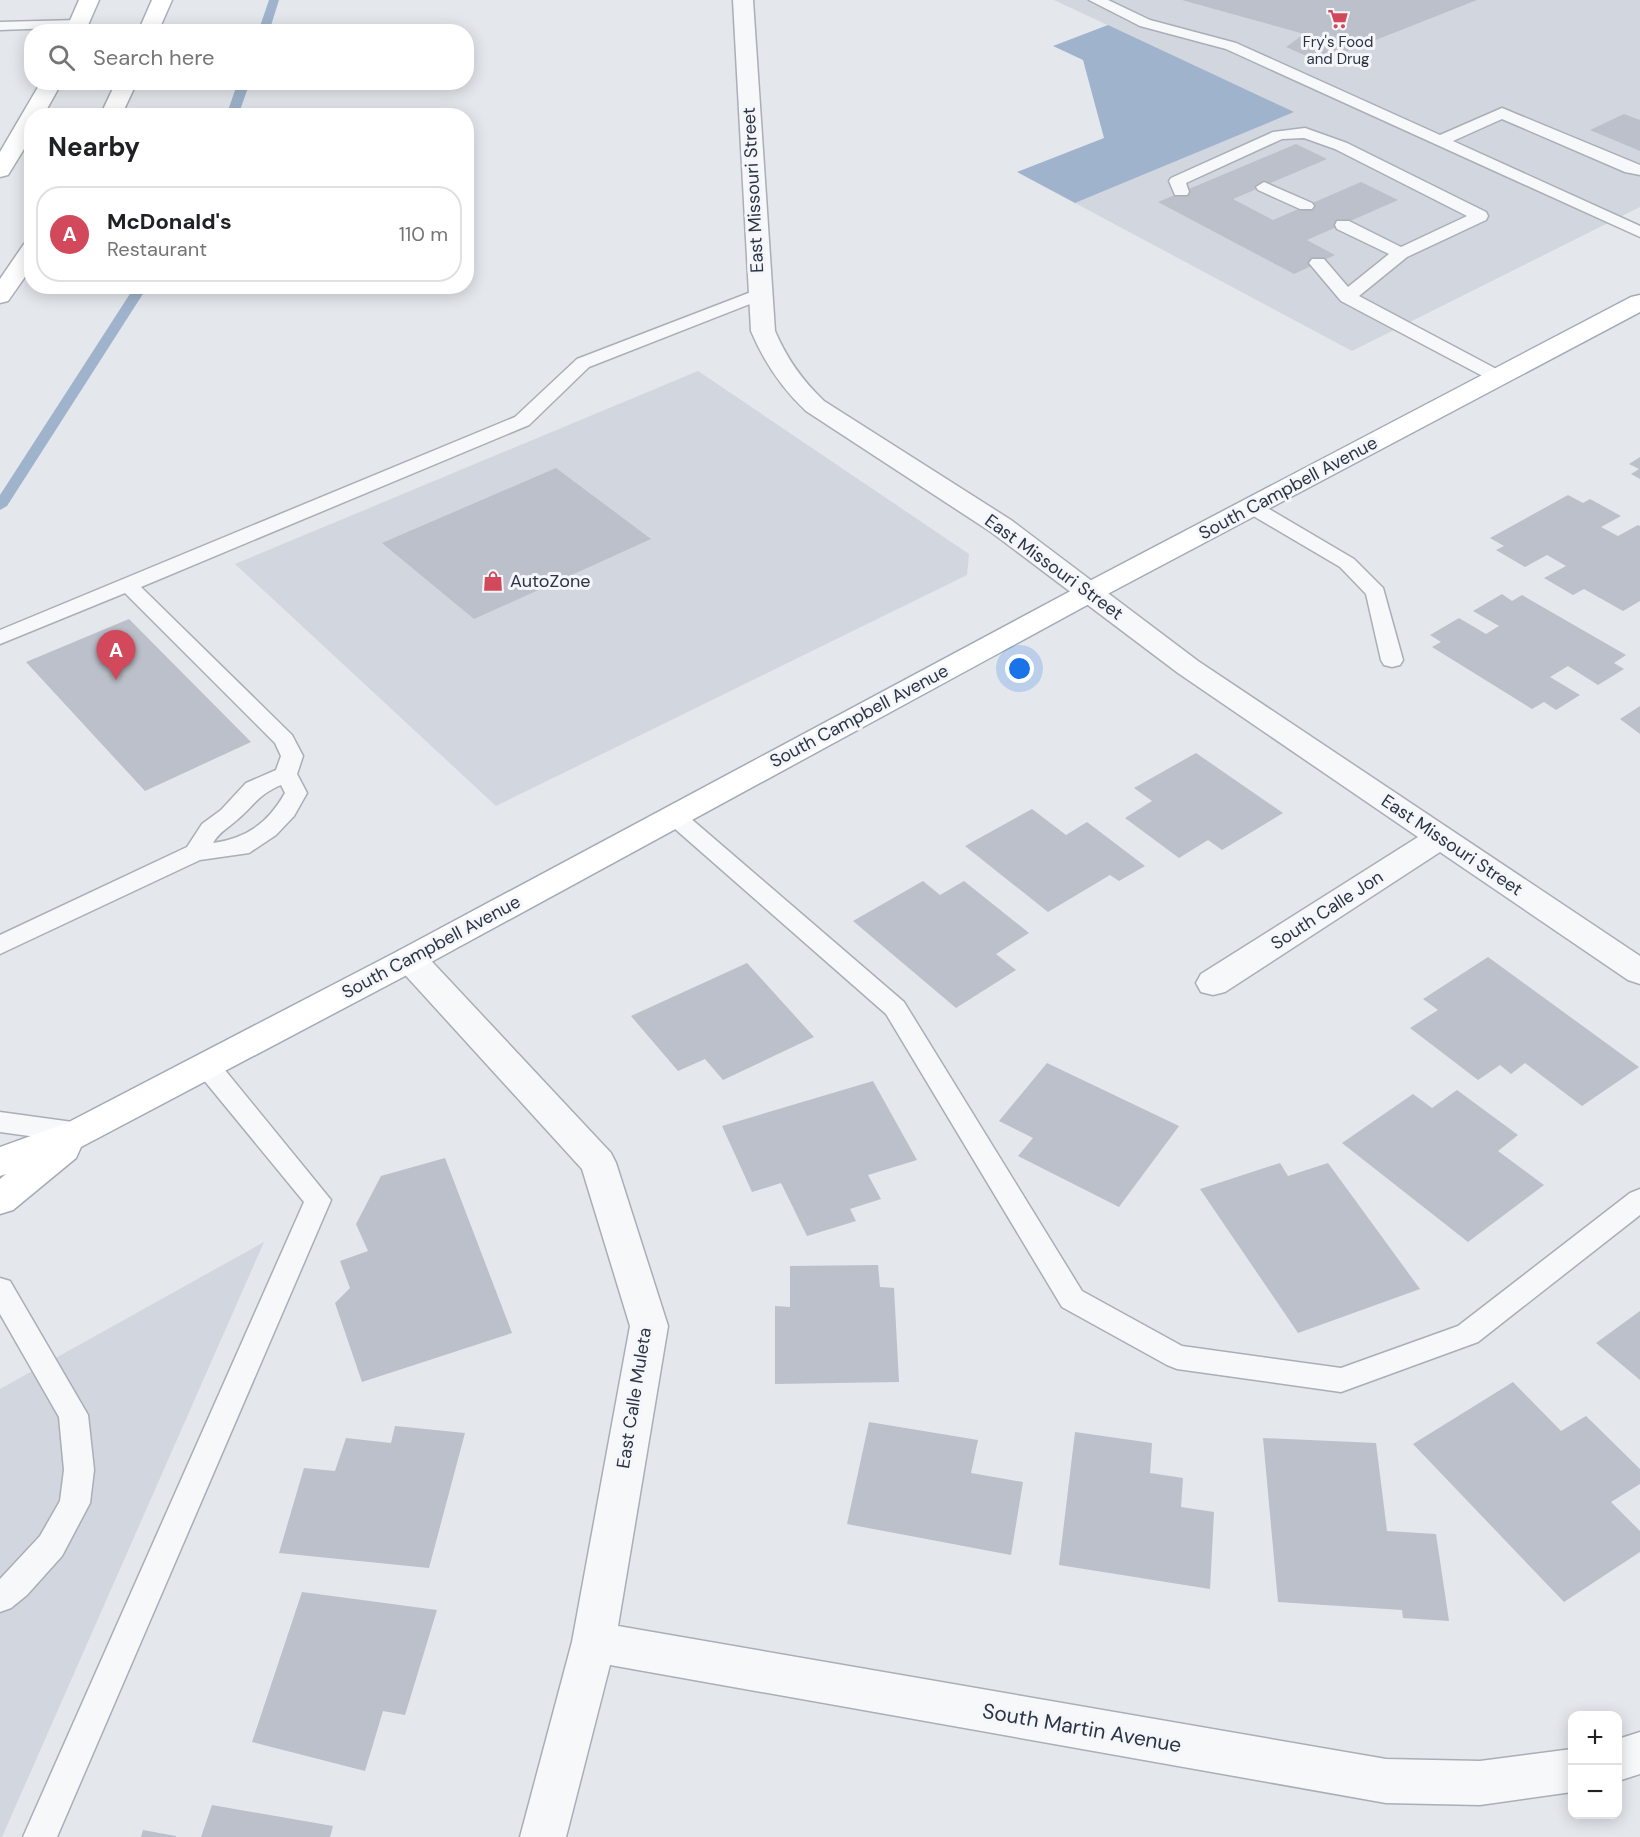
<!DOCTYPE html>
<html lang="en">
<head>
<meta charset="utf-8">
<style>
	body { margin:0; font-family:"DM Sans",sans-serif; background:#f2f2f2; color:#202124 }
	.controls { position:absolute; right:18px; bottom:18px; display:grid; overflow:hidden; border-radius:12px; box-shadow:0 3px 15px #0003 }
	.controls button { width:54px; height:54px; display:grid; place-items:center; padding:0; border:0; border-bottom:2px solid #e0e0e0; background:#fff; color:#202124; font:30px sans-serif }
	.you { position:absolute; left:1020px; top:669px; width:21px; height:21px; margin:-15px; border:4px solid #fff; border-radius:50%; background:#1a73e8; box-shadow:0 0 0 9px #1a73e833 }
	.badge { display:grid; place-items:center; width:39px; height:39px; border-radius:50%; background:#d1495b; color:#fff; font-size:20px; font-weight:700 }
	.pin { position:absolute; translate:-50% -50px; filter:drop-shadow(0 2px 3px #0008) }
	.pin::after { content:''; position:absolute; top:32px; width:21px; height:18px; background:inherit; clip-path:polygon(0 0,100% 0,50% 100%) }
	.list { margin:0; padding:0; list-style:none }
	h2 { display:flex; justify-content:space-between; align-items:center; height:78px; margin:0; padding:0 24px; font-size:26px }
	h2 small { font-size:20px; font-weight:400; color:#757577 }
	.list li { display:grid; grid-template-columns:39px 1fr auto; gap:18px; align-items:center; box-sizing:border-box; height:96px; margin:0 12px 12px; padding:0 12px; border:2px solid #e0e0e0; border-radius:24px }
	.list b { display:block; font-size:22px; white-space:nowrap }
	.list p { margin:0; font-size:20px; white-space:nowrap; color:#757577 }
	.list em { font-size:20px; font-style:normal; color:#757577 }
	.icon { flex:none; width:33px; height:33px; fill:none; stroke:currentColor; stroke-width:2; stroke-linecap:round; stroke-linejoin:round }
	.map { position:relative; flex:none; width:1640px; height:1837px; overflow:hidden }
	.search { position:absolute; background:#fff; box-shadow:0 3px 15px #0003; left:24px; top:24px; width:450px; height:66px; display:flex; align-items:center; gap:15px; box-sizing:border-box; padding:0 21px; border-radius:24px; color:#757577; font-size:22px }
	.panel { position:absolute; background:#fff; box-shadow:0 3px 15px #0003; left:24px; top:108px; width:450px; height:186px; border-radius:24px }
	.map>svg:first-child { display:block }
</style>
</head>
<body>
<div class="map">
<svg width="1640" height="1837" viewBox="0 0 1640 1837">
	<rect width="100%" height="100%" fill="#e4e7ec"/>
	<path fill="#d2d6de" d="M1054,0H1640V207L1352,351L1075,203L1293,112Z
		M698,371L969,554L967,575L496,806L235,564Z
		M264,1242L2,1837H0V1389Z"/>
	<path fill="#9fb4cc" d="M1108,25L1294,112L1075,203L1017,172L1104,138L1083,60L1053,46Z"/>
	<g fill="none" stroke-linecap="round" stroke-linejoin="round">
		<path fill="#9fb4cc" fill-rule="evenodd" d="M269,0H279L269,32H258Z
			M238,82H250L238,116H226Z
			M135,286H148L7,506L0,510V495Z"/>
	</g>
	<path fill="#bbc0ca" d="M1182,0H1477L1320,62L1286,47L1304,34Z
		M1624,114L1640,120V151L1590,130Z
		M1296,144L1327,159L1233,199L1273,220L1361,182L1398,200L1307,240L1335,255L1294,274L1158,202Z
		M1640,457V479L1631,474L1639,469L1629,464Z
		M556,468L651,539L474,619L382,543Z
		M1568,495L1583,503L1590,499L1621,516L1601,527L1618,536L1638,525L1640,526V601L1623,611L1584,589L1573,595L1544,578L1566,566L1547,555L1525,567L1496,550L1504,546L1490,538Z
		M1502,594L1512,601L1522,595L1626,655L1614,663L1624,669L1598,685L1568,666L1550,677L1580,695L1556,710L1544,702L1532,709L1432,647L1441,642L1430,635L1459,618L1486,634L1499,626L1473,611Z
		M129,619L251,742L145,791L26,662Z
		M1640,706V734L1620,719Z
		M1196,753L1283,813L1222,850L1208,840L1179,858L1125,818L1152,801L1134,788Z
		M1032,809L1066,835L1087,822L1145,866L1119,881L1110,875L1048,912L965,846Z
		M923,881L940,895L964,881L1029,933L996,954L1016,970L956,1008L853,921Z
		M1488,957L1639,1067L1582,1106L1525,1063L1511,1074L1500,1065L1478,1080L1410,1028L1438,1010L1423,999Z
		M747,963L814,1037L723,1080L705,1059L678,1071L631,1016Z
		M1047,1063L1179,1126L1119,1207L1018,1156L1033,1138L999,1121Z
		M873,1081L917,1160L868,1175L881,1199L850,1209L856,1221L807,1236L781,1183L752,1192L722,1126Z
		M1457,1090L1518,1135L1498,1151L1544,1185L1468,1242L1342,1143L1413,1094L1432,1108Z
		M445,1158L512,1333L362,1382L335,1303L350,1288L340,1261L368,1251L356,1224L381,1176Z
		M1280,1163L1288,1176L1328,1163L1420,1289L1298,1333L1200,1189Z
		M878,1265L880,1287L894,1288L899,1382L775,1384V1306L790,1307V1266Z
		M1640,1311V1380L1596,1343Z
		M1513,1382L1561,1431L1586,1416L1640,1469V1484L1611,1502L1640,1531V1552L1564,1602L1413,1444Z
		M869,1422L978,1440L971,1473L1023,1482L1011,1555L847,1524Z
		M395,1426L465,1433L429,1568L279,1553L304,1468L335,1471L346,1438L391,1443Z
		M1075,1432L1152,1443L1150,1473L1183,1478L1181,1507L1214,1512L1210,1589L1059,1565Z
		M1263,1438L1376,1443L1387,1531L1436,1534L1449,1621L1403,1618L1402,1610L1278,1602Z
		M302,1592L437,1610L405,1715L383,1711L365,1771L252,1742Z
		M212,1805L333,1826L330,1837H201Z
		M143,1830L176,1836V1837H141Z"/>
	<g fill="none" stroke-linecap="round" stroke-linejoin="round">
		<g stroke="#a9aeb7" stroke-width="3">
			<path id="service" d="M1089,0H1108L1150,20L1236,43L1440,135L1502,108L1640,165V175L1625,172L1502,119L1453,141L1640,226V237L1226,49L1140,26Z
				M78,20L85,24L83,27L0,30V22Z
				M1305,128L1347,143L1486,212L1488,216L1486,220L1407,257L1359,296L1504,373L1507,377L1504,381H1492L1341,301L1309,263L1312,259H1324L1348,287L1389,254L1337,229L1335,225L1337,221H1349L1401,247L1467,216L1335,149L1304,138L1282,139L1186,183L1189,192L1187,195H1175L1169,181L1171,178L1273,132Z
				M1264,182L1312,203L1314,206L1312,209H1300L1258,190L1256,187Z
				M759,289L765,290L768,294L765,298L589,367L529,425L141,587L292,735L303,756L297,774L307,793L294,816L276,835L249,853L200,860L0,954V935L187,847L202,824L221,810L246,783L276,770L281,756L275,743L125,593L0,644V630L515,417L577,359ZM281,785L285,793C268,823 247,838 213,843C219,832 228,828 237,820C256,804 256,796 281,785Z
				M1252,501L1259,503L1354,559L1383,588L1403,660L1400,665L1392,667L1384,665L1381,660L1366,594L1340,567L1245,511L1242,507L1245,503Z
				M674,808L682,811L904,1002L1082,1291L1182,1346L1341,1368L1458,1326L1630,1193L1640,1189V1215L1478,1342L1341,1392L1177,1369L1167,1365L1062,1307L886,1014L666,821L663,816L666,811Z
				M207,1057L216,1059L331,1200L57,1837H23L304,1202L198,1073L194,1066L198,1059Z
				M0,1112L80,1123L89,1126L93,1133L89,1140L80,1143L0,1132Z
				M0,1278L10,1281L88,1415L94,1470L90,1503L62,1556L27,1595L11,1608L0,1612V1579L40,1536L60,1501L64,1470L59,1417L0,1314Z"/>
		</g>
		<g stroke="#a9aeb7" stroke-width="3">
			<path id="minor" d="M733,0H753L775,331C787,359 802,380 824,401L1011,520L1198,661L1640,956V984L1628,980L1440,852L1225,992L1213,995L1201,992L1196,983L1201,974L1418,837L1178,673L991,532L806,411C782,388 764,362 751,331Z
				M410,947L422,951L611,1153L616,1163L668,1326L618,1626L1386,1759L1480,1761L1572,1749V1792L1480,1805L1386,1803L610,1665L566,1837H520L572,1642L630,1326L582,1169L398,967L393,959L398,951Z
				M1640,1732V1774L1618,1781V1739Z"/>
		</g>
		<g stroke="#a9aeb7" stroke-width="3">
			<path id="secondary" d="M79,0H99L85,32H65Z
				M152,0H172L158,32H138Z
				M41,82H62L43,116H32V136L8,175L0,177V152Z
				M116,82H137L121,116H100Z
				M32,242V267L8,301L0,303V279L24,244Z"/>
		</g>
		<g stroke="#a3abb8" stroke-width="3">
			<path id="primary" d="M1640,295V312L1100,598L422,967L81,1147L76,1158L13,1210L0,1214V1179L6,1174L0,1176V1147L67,1123L398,951L1080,586L1631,297Z"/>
		</g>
		<use href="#service" fill="#f7f8fa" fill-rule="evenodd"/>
		<use href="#minor" fill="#f7f8fa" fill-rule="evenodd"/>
		<use href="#secondary" fill="#fff" fill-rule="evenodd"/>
		<use href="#primary" fill="#fff" fill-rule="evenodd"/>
	</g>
	<defs>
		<g id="supermarket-bare" transform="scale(1.62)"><path d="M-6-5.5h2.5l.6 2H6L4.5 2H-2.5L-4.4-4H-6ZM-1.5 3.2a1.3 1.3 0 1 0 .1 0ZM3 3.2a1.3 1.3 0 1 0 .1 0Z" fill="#d1495b" stroke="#f4f6f9" stroke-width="2.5" paint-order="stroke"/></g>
		<g id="shop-bare" transform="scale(1.62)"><path d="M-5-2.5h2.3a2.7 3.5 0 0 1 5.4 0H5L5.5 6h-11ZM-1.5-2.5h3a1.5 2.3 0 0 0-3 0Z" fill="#d1495b" stroke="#f4f6f9" stroke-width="2.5" paint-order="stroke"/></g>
	</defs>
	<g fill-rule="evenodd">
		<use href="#supermarket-bare" x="1338" y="19"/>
		<use href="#shop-bare" x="493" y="581"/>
	</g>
	<g text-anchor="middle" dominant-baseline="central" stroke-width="6" stroke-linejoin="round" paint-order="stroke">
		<g font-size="15" fill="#2b3445" stroke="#f4f6f9">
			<text x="1338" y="42">Fry's Food<tspan x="1338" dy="17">and Drug</tspan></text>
		</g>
		<g font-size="18" fill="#2b3445" stroke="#f4f6f9">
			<text transform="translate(753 190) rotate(-93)">East Missouri Street</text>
			<text transform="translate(1288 488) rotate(-28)">South Campbell Avenue</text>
			<text transform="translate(1054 567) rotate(36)">East Missouri Street</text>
			<text transform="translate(859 716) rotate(-28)">South Campbell Avenue</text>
			<text transform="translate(1452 845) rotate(34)">East Missouri Street</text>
			<text transform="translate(1327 910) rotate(-33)">South Calle Jon</text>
			<text transform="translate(431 947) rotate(-28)">South Campbell Avenue</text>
			<text transform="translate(634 1398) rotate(-81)">East Calle Muleta</text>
		</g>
		<g font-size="18" fill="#2b3445" stroke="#f4f6f9" text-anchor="start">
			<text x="510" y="581">AutoZone</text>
		</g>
		<g font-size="21" fill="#2b3445" stroke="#f4f6f9">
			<text transform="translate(1082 1728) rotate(10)">South Martin Avenue</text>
		</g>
	</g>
</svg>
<div class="controls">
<button>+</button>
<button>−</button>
</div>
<div class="you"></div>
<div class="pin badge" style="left:116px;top:680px">A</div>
<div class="search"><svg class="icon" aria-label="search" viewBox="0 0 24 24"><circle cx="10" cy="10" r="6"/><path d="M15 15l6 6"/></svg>Search here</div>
<section class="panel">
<h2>Nearby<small></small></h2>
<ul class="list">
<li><span class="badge">A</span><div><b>McDonald's</b><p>Restaurant</p></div><em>110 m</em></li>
</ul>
</section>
</div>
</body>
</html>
